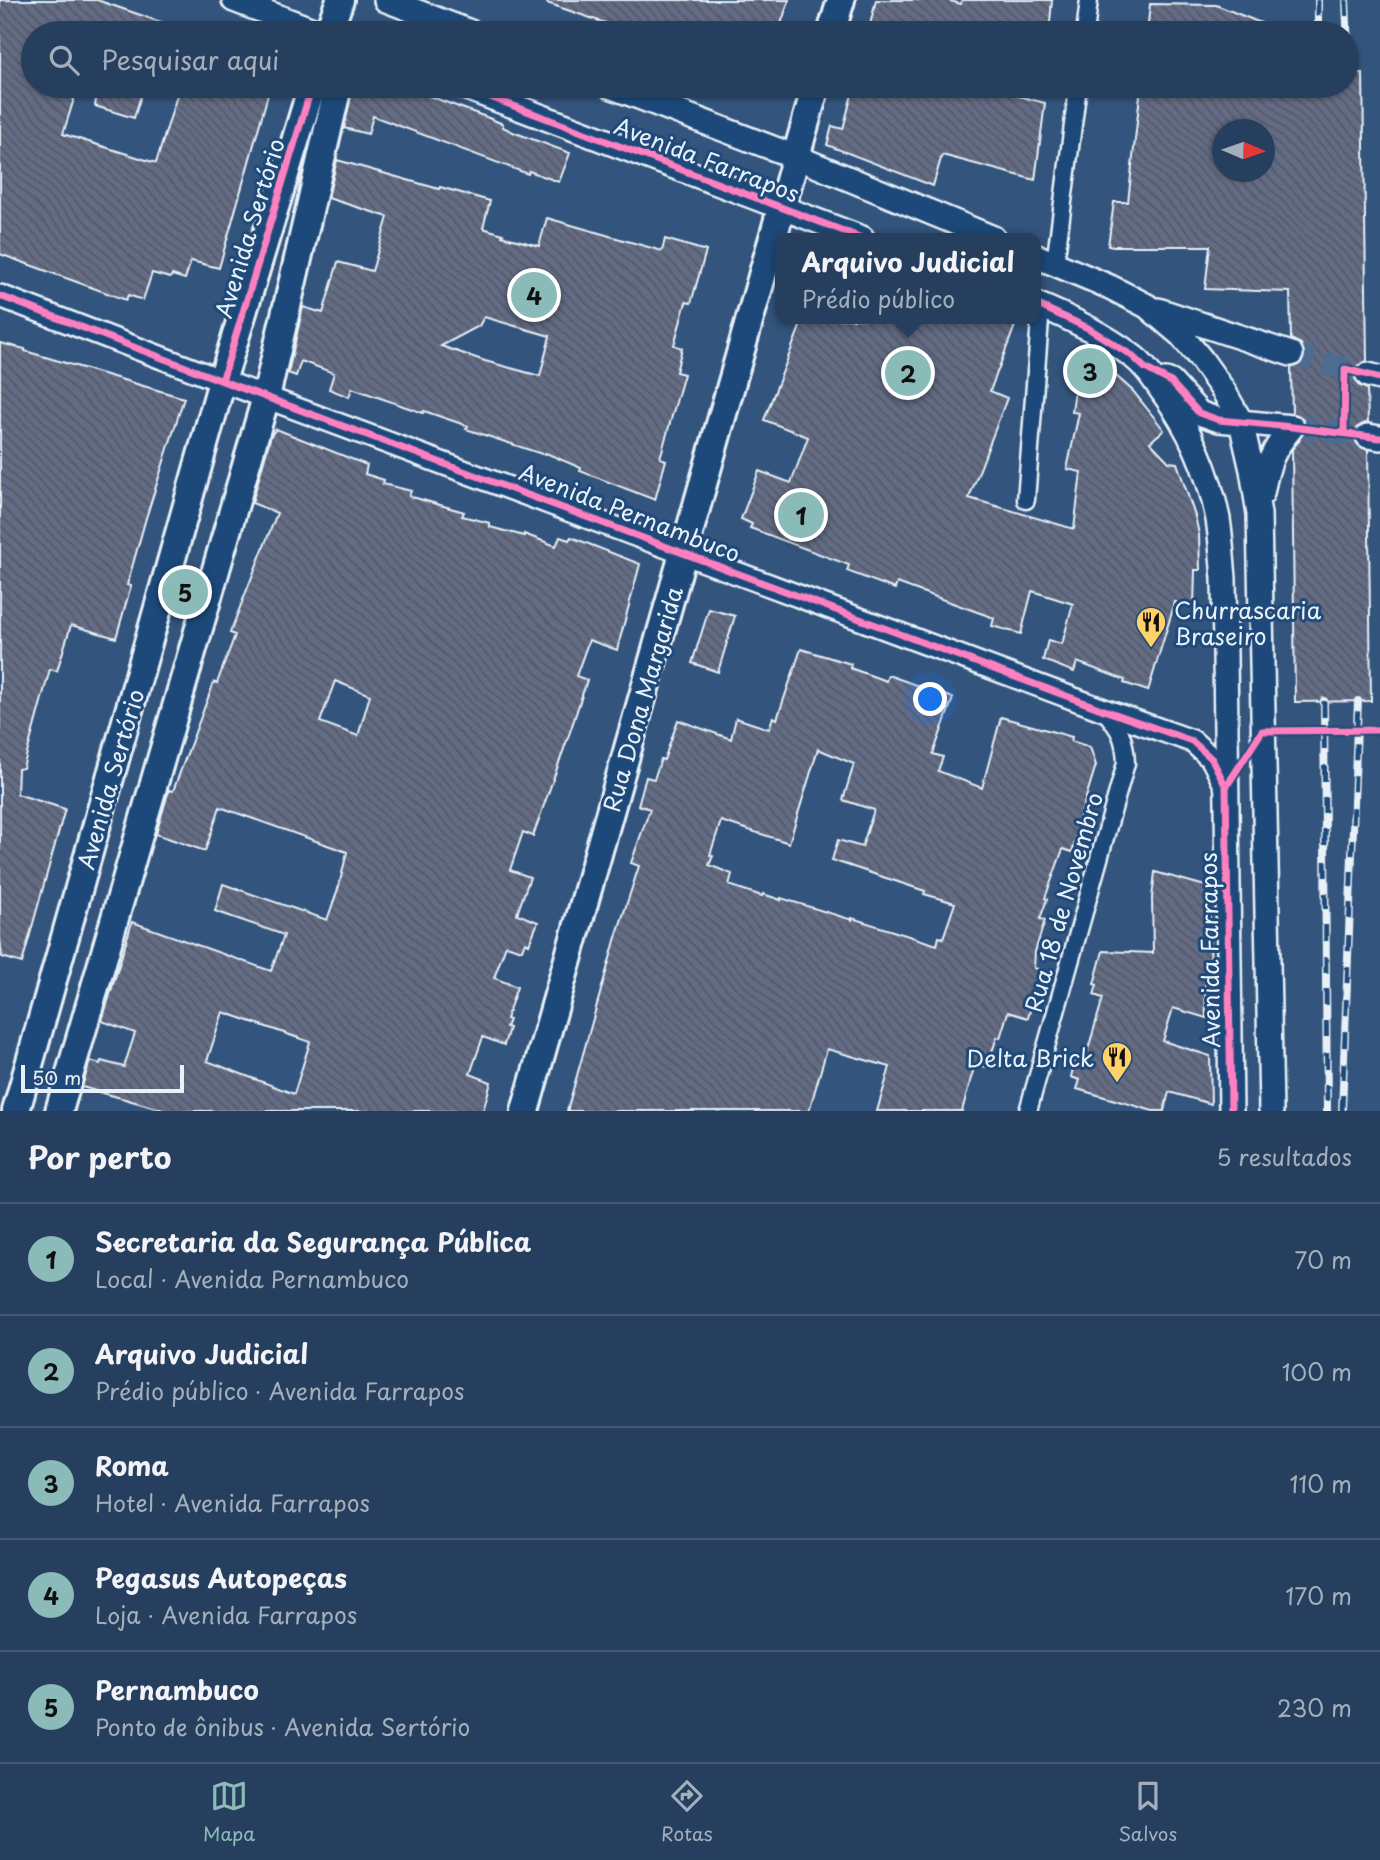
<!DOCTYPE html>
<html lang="pt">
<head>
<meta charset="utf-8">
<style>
	body { margin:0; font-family:"Playpen Sans",sans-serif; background:#2e4664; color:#f1f3f6 }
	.compass { position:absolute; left:1212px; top:119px; width:63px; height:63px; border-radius:50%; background:#263f5e; box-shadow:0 2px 5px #0004; rotate:92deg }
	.scale { position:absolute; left:21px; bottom:18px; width:163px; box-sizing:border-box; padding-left:7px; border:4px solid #e8f1f8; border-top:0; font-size:19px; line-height:24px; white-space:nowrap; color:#e8f1f8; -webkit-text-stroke:5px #1f4a7a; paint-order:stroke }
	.you { position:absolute; left:931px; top:700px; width:24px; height:24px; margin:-18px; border:5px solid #fff; border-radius:50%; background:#1a73e8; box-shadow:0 0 0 10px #1a73e833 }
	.badge { display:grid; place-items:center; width:46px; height:46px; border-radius:50%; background:#8bbbb9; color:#111; font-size:23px; font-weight:700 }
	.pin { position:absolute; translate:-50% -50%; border:4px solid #fff; box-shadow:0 2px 7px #0006 }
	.popup { position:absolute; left:775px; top:233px; width:266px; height:91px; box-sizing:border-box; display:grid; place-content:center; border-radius:14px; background:#263f5e; filter:drop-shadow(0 2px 5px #0005); font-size:23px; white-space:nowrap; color:#a4afbc }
	.popup b { font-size:26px; color:#f1f3f6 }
	.popup::after { content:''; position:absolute; left:50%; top:100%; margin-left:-14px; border:14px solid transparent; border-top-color:#263f5e }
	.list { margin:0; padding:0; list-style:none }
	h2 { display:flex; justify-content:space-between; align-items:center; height:91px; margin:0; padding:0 28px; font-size:30px }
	h2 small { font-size:23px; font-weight:400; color:#a4afbc }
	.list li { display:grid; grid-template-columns:46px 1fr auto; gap:21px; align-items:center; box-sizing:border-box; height:112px; padding:0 28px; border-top:2px solid #425873 }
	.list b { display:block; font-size:26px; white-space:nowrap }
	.list p { margin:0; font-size:23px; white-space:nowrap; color:#a4afbc }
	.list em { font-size:23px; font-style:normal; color:#a4afbc }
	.icon { flex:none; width:38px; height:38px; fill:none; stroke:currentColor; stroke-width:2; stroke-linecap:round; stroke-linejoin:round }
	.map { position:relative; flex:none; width:1380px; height:1111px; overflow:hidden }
	.search { position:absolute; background:#263f5e; box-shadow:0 2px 5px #0004; left:21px; right:21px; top:21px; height:77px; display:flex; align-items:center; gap:18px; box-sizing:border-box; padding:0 24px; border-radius:38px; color:#a4afbc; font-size:26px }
	.sheet { height:651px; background:#263f5e }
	nav { display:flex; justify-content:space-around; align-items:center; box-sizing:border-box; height:98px; border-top:2px solid #425873; background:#263f5e; font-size:19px; color:#a4afbc }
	nav a { display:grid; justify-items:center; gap:4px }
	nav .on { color:#8bbbb9 }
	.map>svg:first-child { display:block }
</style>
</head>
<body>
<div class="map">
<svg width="1380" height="1111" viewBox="0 0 1380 1111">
	<defs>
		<pattern id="building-back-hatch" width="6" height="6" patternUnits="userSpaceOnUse" patternTransform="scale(1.75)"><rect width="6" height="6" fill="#636c85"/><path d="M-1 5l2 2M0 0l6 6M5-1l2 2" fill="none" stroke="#535865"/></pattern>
	</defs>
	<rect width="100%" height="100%" fill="#33547d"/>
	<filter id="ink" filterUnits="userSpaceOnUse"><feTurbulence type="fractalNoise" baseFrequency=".0143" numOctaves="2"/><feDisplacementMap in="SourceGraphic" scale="14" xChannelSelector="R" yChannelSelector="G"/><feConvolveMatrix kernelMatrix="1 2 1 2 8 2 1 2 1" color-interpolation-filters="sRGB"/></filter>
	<g filter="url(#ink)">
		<path fill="url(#building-back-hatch)" stroke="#e8f1f8" stroke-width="2" fill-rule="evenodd" d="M0,0H97L187,31V33H33V86H78L63,134L156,163L180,86H252L269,91L219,268L191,261L185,279L172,275L170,278L152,273L143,300L128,295L126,300L0,254Z
			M547,0H789L778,33H634L547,3Z
			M876,0H947L961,4L962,0H1052L1049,33H873L875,26L870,25Z
			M1150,4L1216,5L1286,33H1147Z
			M1347,73H1363L1367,361L1358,365L1354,372L1355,379L1358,385L1367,389L1368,422L1358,427L1354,434L1355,440L1359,446L1368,450L1371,701L1295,702L1292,449L1304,435L1306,428L1305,422L1301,417L1292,413L1291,368L1301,364L1304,359L1305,352L1301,344L1291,339L1290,292L1205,289L1210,246H1108L1114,202H1128L1141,86H1347ZM1222,130H1264V172H1222Z
			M98,86H144L134,118L95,106Z
			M353,86H402L486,117L503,124V127L513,132L570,153L559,182L529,171L528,174L373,116L368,134L344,128Z
			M857,86H961L976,90L977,86H980L1045,103L1035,180L942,155L933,186L827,145L832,126L843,129L852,94L855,95Z
			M337,160L439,189L440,187L490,201L483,228L503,234L502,236L539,246L547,218L662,251L665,239L706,251L691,303L686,302L674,345L682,348L676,372L684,374L660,458L666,460L655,500L580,471L581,468L546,453L545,455L466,429L468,426L424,411L423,413L352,388L349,397L329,389L334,373L301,361L296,376L288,373L303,307L323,313L338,262L372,271L388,217L328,198ZM484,317L550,336L540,376L485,361L441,346L479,326Z
			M803,319H1006L1016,323L990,391L1007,398L969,498L1074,529L1081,472L1067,469L1079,413L1072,412L1080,352L1096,358L1133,391L1164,430L1150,442L1169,462L1177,463L1195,516L1199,534L1200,570H1195L1194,608L1175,602L1148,691L1124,683L1125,680L1077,662L1074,672L1043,660L1048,640L1062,644L1073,604L1032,591L1021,634L992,626L994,618L897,583L895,589L847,571L849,565L750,528L752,524L741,519L759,471L791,483L808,437L764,420Z
			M0,343L25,349V351L184,398L146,518L127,585L131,586L116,638L71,625L57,671L50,669L23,768L18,769L17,794L65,809L22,963L2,957L0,938Z
			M276,429L367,465L365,474L384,480L383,484L411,491L409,496L464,512L462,516L490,523V527L524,536V534L556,546L560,537L569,540L571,537L640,564L617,650L589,640L576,676L587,680L571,729L533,836L523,832L510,870L530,877L517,914L538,922L529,944L525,942L522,950L506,945L494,978L517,987L506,1019L509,1020L506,1027L509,1028L504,1045L483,1037L470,1074L491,1082L483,1111H167L82,1087L90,1061L100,1064L101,1061L124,1067L135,1033L102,1021L132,922L271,971L284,935L215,911L223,884L327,920L339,886L347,852L220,807L205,851L156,834L169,790L173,791L214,682L217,683L235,635L230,633L277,513L252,503L271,435ZM335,681L370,695L358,736L320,722ZM223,1012L310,1042L294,1094L207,1061Z
			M709,609L735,616L718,672L692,663Z
			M801,649L851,664L850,668L886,681L888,675L953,698L933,754L943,757L938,771L982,788L1001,717L1072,737L1071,741L1090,747L1096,765L1080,817L1082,818L1072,852L1063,849L1045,898L1047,899L1040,919L1045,920L1035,952L1034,968L1041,970L1028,1018L1008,1012L1000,1038L997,1037L987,1067L975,1064L962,1111H877L890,1067L827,1049L809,1111H567L616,937L639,866L631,863L650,809L638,805L646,777L654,779L661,759L664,760L678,720L731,739L736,718L769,729L773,717L777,719ZM818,749L854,764L843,800L874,810L862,847L838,840L832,860L925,891L924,894L955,903L943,938L939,937L937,945L852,918V920L781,898V900L763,894L762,896L729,885L732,874L709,865L713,856L710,855L721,821L789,843Z
			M1155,872L1209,887L1211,980H1205L1206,1018L1173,1008L1163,1041L1210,1056L1211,1104L1169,1092L1164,1111H1153L1077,1089L1080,1080L1071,1077L1075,1060L1084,1063L1103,998L1094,995L1097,985L1094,984L1103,951L1153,953L1152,898Z"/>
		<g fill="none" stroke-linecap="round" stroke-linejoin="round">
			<path stroke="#4e6c8f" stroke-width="23" stroke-dasharray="23 11" stroke-linecap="butt" d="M1291,354L1368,375
				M1292,427L1368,436"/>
			<g stroke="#e8f1f8" stroke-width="21">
				<path id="minor" d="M1085,33L1089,0
					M1055,264L1078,86
					M1026,500L1041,307
					M1028,1111L1126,763C1125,737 1120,730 1104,710"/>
			</g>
			<g stroke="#e8f1f8" stroke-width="26">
				<path id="tertiary" d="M0,296L233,385L801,597L1104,710L1192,741L1212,759L1226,787"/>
			</g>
			<g stroke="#e8f1f8" stroke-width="28">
				<path id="secondary" d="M234,0L321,33
					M386,0L473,33
					M461,86L862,238
					M610,86L796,157L993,238
					M1036,256L1110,287L1147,306L1181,335L1201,359L1223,390L1241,422L1252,470L1259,514L1271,1111
					M1036,304C1068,317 1103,334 1131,355C1144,364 1153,378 1162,391C1190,429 1209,473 1218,519C1221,538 1222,558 1224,578L1231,1111
					M1158,310L1291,354
					M1368,375L1380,378
					M1166,380L1171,382L1199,413L1219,420L1292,427
					M1368,436L1380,438
					M1262,493C1268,462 1272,451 1292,427"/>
			</g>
			<g stroke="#e8f1f8" stroke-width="32">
				<path id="primary" d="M328,33L340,0
					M831,33L841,0
					M16,1111L222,381L312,86
					M59,1111L266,397L338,86
					M525,1111L816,86"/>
			</g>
			<use href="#minor" stroke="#1f4a7a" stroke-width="16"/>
			<use href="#tertiary" stroke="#1f4a7a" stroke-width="21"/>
			<use href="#secondary" stroke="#1f4a7a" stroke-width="23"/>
			<use href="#primary" stroke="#1f4a7a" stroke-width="26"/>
			<g stroke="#e8f1f8" stroke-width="8">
				<path id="rail" d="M1318,0V33
					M1346,0L1349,73
					M1324,701L1327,1111
					M1342,1111L1358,701"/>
			</g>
			<use href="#rail" stroke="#1f4a7a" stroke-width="5" stroke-dasharray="16" stroke-linecap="butt"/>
			<g stroke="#1f4a7a" stroke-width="11">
				<path id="cycleway" d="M461,86L862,238
					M0,296L233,385L801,597L1104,710L1192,741L1212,759L1226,787L1231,1111
					M1036,304L1088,328L1131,355L1145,368L1171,382L1199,413L1219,420L1292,427L1380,438
					M222,381L312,86
					M1344,433L1345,369L1380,378
					M1226,787L1262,731L1380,730"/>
			</g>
			<use href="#cycleway" stroke="#ff80c0" stroke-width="7"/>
		</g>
	</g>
	<defs>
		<g id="restaurant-pin" transform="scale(1.575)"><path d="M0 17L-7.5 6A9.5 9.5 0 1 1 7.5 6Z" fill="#ffd166" stroke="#1f4a7a"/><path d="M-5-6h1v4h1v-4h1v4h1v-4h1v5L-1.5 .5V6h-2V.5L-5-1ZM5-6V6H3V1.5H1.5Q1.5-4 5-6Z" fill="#111"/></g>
	</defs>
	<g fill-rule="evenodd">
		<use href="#restaurant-pin" x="1151" y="622"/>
		<use href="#restaurant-pin" x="1117" y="1057"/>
	</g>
	<g text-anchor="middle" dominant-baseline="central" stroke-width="6" stroke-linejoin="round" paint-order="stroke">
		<g font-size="23" fill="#e8f1f8" stroke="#1f4a7a">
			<text transform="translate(707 159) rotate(21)">Avenida Farrapos</text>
			<text transform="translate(249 228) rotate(-73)">Avenida Sertório</text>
			<text transform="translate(630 512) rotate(21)">Avenida Pernambuco</text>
			<text transform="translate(642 699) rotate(-74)">Rua Dona Margarida</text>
			<text transform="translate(110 779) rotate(-74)">Avenida Sertório</text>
			<text transform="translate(1063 902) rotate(-74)">Rua 18 de Novembro</text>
			<text transform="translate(1209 950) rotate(-91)">Avenida Farrapos</text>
		</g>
		<g font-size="23" fill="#e8f1f8" stroke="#1f4a7a" text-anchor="start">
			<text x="1174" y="609">Churrascaria<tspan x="1174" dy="26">Braseiro</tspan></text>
			<text x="1094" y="1057" text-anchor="end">Delta Brick</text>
		</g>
	</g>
</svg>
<svg class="compass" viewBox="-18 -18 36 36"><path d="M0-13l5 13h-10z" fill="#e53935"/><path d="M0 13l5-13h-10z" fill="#a4afbc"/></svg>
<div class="scale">50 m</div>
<div class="you"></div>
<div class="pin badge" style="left:801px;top:515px">1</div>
<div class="pin badge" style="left:908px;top:373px">2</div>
<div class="popup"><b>Arquivo Judicial</b>Prédio público</div>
<div class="pin badge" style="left:1090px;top:371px">3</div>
<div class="pin badge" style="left:534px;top:295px">4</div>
<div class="pin badge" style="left:185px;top:592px">5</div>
<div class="search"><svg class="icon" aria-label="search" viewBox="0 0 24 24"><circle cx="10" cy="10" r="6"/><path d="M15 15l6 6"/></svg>Pesquisar aqui</div>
</div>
<section class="sheet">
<h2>Por perto<small>5 resultados</small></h2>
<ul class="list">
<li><span class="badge">1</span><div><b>Secretaria da Segurança Pública</b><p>Local · Avenida Pernambuco</p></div><em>70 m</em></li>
<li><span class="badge">2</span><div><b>Arquivo Judicial</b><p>Prédio público · Avenida Farrapos</p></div><em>100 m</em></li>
<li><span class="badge">3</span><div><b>Roma</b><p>Hotel · Avenida Farrapos</p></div><em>110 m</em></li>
<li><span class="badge">4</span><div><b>Pegasus Autopeças</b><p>Loja · Avenida Farrapos</p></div><em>170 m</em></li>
<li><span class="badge">5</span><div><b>Pernambuco</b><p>Ponto de ônibus · Avenida Sertório</p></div><em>230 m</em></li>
</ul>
</section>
<nav>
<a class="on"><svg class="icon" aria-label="map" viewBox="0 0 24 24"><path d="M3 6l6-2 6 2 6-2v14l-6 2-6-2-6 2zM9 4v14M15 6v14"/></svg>Mapa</a>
<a><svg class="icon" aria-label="directions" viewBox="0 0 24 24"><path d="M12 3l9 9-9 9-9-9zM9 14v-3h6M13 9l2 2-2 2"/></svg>Rotas</a>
<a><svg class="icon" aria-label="saved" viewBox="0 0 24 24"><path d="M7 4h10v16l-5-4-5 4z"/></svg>Salvos</a>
</nav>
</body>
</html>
